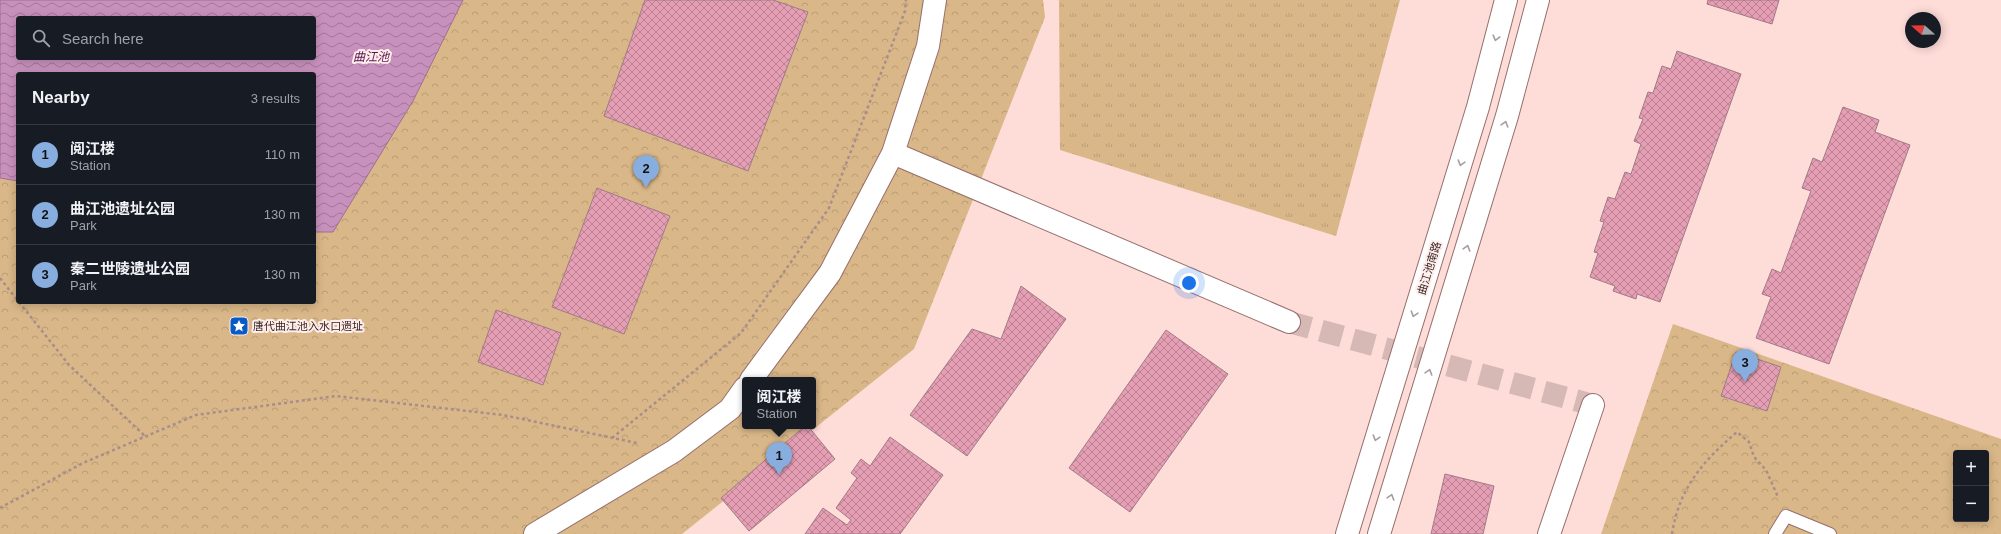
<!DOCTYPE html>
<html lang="en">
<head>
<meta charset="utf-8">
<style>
	body { margin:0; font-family:Arial,"Noto Sans SC",sans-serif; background:#20242c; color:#f1f3f6 }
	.controls { position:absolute; right:12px; bottom:12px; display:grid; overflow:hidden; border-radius:4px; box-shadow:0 2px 10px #0003 }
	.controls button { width:36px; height:36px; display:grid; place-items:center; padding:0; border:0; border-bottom:1px solid #363941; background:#171b24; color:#f1f3f6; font:20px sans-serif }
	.compass { position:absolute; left:1905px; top:12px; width:36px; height:36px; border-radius:50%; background:#171b24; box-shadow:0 2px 10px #0003; rotate:290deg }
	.you { position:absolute; left:1189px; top:283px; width:14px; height:14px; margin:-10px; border:3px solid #fff; border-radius:50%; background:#1a73e8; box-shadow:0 0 0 6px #1a73e833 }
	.badge { display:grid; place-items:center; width:26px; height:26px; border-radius:50%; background:#88aee0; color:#111; font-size:13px; font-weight:700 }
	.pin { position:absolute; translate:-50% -33px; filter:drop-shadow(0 1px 2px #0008) }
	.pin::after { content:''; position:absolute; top:21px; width:14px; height:12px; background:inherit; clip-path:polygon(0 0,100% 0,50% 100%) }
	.popup { position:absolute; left:742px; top:377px; width:74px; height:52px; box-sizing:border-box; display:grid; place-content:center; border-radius:4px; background:#171b24; filter:drop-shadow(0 1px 3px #0005); font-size:13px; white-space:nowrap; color:#9ea1a6 }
	.popup b { font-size:15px; color:#f1f3f6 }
	.popup::after { content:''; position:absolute; left:50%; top:100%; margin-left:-8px; border:8px solid transparent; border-top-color:#171b24 }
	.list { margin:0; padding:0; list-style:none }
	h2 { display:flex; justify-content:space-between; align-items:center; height:52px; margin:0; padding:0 16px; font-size:17px }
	h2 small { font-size:13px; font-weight:400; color:#9ea1a6 }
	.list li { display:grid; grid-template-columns:26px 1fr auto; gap:12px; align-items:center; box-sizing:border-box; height:60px; padding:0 16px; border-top:1px solid #363941 }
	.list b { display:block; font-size:15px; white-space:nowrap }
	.list p { margin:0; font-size:13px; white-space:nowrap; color:#9ea1a6 }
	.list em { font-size:13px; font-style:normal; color:#9ea1a6 }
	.icon { flex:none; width:22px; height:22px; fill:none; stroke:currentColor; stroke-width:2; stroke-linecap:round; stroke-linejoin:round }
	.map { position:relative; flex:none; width:2001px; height:534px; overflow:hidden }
	.search { position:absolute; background:#171b24; box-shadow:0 2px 10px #0003; left:16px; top:16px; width:300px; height:44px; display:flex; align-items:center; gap:10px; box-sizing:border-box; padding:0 14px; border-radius:4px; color:#9ea1a6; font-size:15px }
	.panel { position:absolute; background:#171b24; box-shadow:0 2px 10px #0003; left:16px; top:72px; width:300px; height:232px; border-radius:4px }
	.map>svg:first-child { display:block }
</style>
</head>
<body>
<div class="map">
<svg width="2001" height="534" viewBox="0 0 2001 534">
	<defs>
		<pattern id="grass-tufts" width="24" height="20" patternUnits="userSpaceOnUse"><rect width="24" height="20" fill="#d9b788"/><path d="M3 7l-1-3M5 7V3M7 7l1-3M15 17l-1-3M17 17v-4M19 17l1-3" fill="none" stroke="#bb9d75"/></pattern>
		<pattern id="park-crowns" width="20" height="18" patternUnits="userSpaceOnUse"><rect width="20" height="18" fill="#d9b788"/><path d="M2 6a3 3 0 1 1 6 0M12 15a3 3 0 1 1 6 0" fill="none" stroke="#bb9d75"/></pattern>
		<pattern id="water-waves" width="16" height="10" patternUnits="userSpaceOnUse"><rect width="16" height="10" fill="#c891bd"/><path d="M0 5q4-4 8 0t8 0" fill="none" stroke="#a37699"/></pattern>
		<pattern id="building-cross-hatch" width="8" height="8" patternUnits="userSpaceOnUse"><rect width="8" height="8" fill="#e59eb4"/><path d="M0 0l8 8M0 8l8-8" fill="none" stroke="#ba8192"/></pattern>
	</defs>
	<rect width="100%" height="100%" fill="#fedcd8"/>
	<path fill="url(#grass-tufts)" d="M1059,0H1400L1336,236L1060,150Z"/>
	<path fill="url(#park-crowns)" fill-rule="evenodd" d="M0,0H1043L1045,17L914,349L682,534H0ZM18,18H314V58H18ZM18,74H314V302H18ZM745,380H813V426H745Z
		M1673,324L2001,439V534H1601ZM1956,453H1986V519H1956Z"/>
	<path fill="url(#water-waves)" stroke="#9c718f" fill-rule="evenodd" d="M0,0H463L413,101L333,232H314V74H18V181L0,178ZM18,18H314V58H18Z"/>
	<path fill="url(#building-cross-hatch)" stroke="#a07b86" d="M645,0H773L808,12L748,171L604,116Z
		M1708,0H1779L1772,24L1707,4Z
		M1677,51L1741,74L1660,302L1637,294L1636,299L1613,291L1615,286L1590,277L1598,253L1594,252L1604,222L1600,221L1608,197L1615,199L1625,172L1631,174L1641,144L1634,141L1643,119L1639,118L1648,92L1653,93L1662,66L1671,69Z
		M1843,107L1879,120L1875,132L1910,145L1829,364L1756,338L1771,297L1762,294L1772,269L1781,273L1811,191L1802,188L1813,158L1822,162Z
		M597,188L670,216L624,334L552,307Z
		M1021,286L1066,319L967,456L910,415L972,329L1001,339Z
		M496,310L561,333L543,385L478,362Z
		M1166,330L1228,374L1130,512L1069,468Z
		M1736,352L1781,367L1767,411L1721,396Z
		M805,426H808L835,459L749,531L721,498Z
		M890,437L943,475L900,534H805L823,508L847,525L851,520L836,508L857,478L851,473L861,459L870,466Z
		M1445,474L1494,486L1483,534H1431Z"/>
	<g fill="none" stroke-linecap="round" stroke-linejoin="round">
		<path stroke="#d6b8b4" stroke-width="22" stroke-dasharray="22 11" stroke-linecap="butt" d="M1289,322L1593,405"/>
		<g stroke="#956f6c" stroke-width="14">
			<path id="lane" d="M1775,534L1786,516L1830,534"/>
		</g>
		<g stroke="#956f6c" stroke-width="24">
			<path id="street" d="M893,153L1289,322
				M751,380L830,273L893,153L928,46L935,0
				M535,534L674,451L730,409L745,388
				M1549,534L1593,405"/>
		</g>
		<g stroke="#956f6c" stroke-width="24">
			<path id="secondary" d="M1347,534L1478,107L1506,0
				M1379,534L1507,116L1538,0"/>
		</g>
		<path stroke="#a88e8b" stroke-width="2.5" stroke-dasharray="3 3" stroke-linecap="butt" d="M0,278L18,301
			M19,302L69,365L145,436
			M612,438L741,333L829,208L905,11L906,0
			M0,508L83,463L196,415L336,396L503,415L637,443
			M1672,534C1679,488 1703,461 1737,432L1749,442L1754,457L1766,470L1778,497"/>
		<use href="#lane" stroke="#fff" stroke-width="12"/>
		<use href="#street" stroke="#fff" stroke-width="22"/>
		<use href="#secondary" stroke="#fff" stroke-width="22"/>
	</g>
	<defs><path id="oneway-chevron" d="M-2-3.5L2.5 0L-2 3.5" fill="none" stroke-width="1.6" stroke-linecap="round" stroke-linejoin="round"/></defs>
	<g stroke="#a59e9d">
		<use href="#oneway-chevron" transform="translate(1496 38) rotate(105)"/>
		<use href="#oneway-chevron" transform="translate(1505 124) rotate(-73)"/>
		<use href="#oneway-chevron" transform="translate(1461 163) rotate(107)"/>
		<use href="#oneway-chevron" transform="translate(1467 248) rotate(-73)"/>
		<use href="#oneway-chevron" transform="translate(1414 314) rotate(107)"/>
		<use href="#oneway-chevron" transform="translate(1429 372) rotate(-73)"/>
		<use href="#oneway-chevron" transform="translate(1376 438) rotate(107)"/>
		<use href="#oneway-chevron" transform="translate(1391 497) rotate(-73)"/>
	</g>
	<defs>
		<g id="sight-square" transform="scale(1)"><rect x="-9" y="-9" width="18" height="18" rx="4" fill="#085ac4" stroke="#ffedec"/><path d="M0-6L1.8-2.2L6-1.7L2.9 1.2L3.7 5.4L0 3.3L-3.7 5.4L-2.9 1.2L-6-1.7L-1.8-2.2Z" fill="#fff"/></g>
	</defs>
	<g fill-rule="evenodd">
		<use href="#sight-square" x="239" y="326"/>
	</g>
	<g text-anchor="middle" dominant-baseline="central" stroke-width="4" stroke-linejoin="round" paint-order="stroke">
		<g font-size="11" fill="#362725" stroke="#ffedec">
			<text transform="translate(1429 268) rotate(-73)">曲江池南路</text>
		</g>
		<g font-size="11" fill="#362725" stroke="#ffedec" text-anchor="start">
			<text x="253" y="326">唐代曲江池入水口遗址</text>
		</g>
		<g font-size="12" font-style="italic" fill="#58164f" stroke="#ffedec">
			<text x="371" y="57">曲江池</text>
		</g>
	</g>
</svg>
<div class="controls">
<button>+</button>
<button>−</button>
</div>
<svg class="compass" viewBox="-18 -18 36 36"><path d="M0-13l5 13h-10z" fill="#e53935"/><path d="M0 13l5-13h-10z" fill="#9ea1a6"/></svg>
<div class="you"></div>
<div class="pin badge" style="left:779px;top:475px">1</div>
<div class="popup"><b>阅江楼</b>Station</div>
<div class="pin badge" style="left:646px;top:188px">2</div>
<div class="pin badge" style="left:1745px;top:382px">3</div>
<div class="search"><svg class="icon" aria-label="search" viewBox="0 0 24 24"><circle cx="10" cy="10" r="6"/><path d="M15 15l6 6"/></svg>Search here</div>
<section class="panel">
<h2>Nearby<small>3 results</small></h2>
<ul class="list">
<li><span class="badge">1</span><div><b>阅江楼</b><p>Station</p></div><em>110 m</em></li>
<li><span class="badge">2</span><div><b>曲江池遗址公园</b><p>Park</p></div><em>130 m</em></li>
<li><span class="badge">3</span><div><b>秦二世陵遗址公园</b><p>Park</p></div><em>130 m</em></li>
</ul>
</section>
</div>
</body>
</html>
